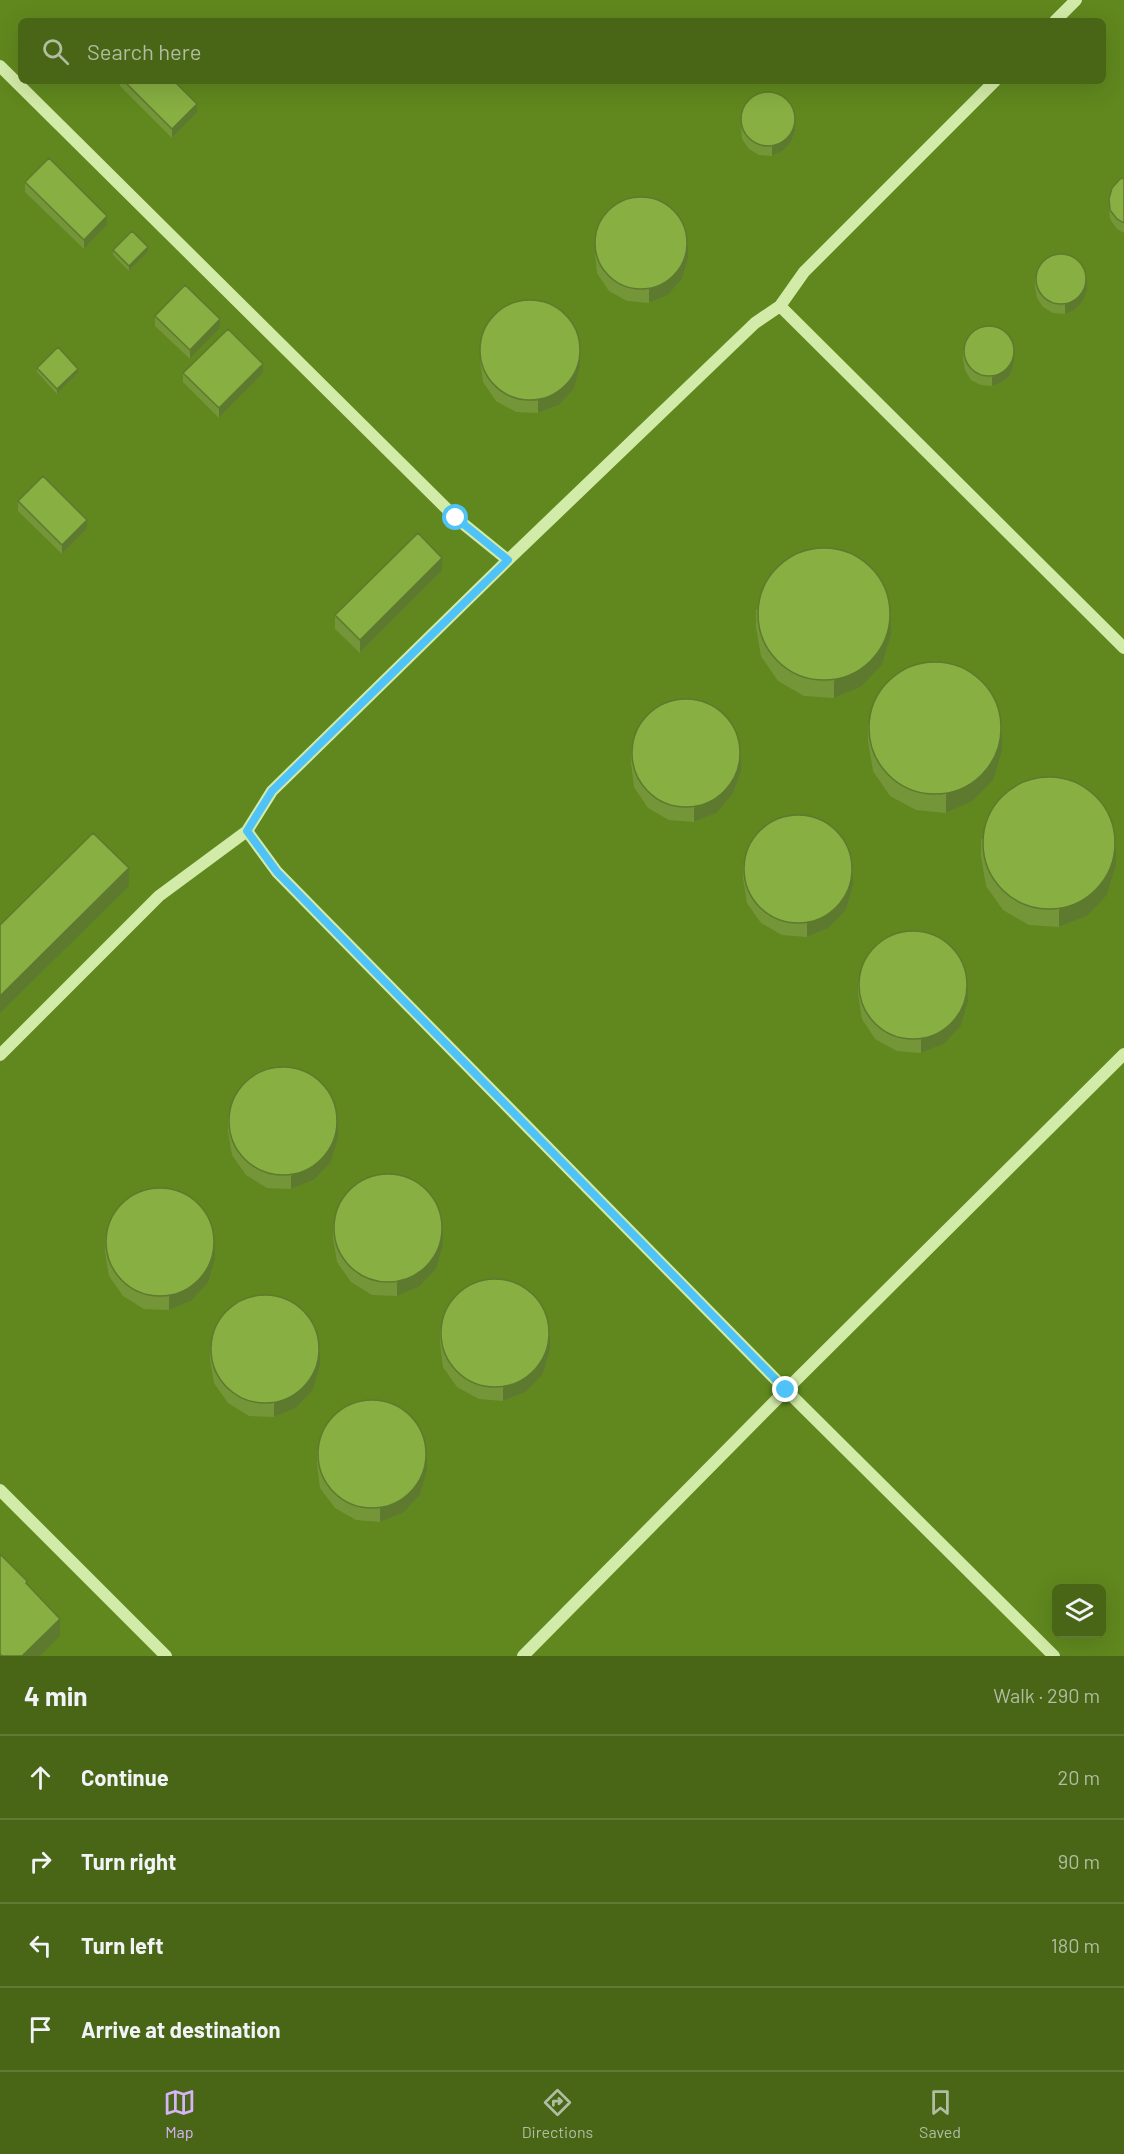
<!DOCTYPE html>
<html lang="en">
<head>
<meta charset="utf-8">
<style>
	body { margin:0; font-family:Barlow,sans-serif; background:#526e23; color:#f1f3f6 }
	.controls { position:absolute; right:18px; bottom:18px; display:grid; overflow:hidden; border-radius:9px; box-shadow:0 6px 24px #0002 }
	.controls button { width:54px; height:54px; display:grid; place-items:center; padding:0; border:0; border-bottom:2px solid #607a35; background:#486616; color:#f1f3f6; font:30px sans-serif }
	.stop { position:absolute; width:18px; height:18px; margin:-14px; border:4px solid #4fc3f7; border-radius:50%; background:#fff }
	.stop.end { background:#4fc3f7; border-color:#fff; box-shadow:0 2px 6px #0008 }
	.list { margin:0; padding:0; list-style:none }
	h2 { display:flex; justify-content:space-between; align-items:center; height:78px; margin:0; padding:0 24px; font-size:26px }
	h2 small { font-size:20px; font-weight:400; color:#b1bda1 }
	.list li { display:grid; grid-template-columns:39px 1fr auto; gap:18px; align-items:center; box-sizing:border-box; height:84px; padding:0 24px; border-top:2px solid #607a35 }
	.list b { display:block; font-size:22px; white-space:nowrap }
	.list em { font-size:20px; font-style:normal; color:#b1bda1 }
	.icon { flex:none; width:33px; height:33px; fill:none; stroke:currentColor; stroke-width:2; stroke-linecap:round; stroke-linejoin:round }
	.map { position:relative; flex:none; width:1124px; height:1656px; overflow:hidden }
	.search { position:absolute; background:#486616; box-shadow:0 6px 24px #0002; left:18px; right:18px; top:18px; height:66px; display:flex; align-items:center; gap:15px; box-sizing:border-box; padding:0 21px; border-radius:9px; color:#b1bda1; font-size:22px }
	.sheet { height:414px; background:#486616 }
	nav { display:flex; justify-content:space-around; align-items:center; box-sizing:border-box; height:84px; border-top:2px solid #607a35; background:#486616; font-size:16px; color:#b1bda1 }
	nav a { display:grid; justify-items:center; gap:3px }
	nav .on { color:#d6b4f8 }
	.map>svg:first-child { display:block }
</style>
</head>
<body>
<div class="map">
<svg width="1124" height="1656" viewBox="0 0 1124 1656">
	<rect width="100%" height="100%" fill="#60881e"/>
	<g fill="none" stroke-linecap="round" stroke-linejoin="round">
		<path stroke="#d3eba8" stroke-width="12" d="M1055,21L1076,0
			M0,66L456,518L508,560
			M780,306L1124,648
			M247,831L277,872L786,1390L1054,1656
			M0,1055L159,896L247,831L272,791L508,560L755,323L780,306L804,272L995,81
			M0,1490L166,1656
			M523,1656L786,1390L1124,1054"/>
	</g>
	<path fill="#749639" d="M120,81H174L197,113L172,138L120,86Z
		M741,118L795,131L791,142L783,151L772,156L759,155L749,149L742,139L741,127Z
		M1124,178V233L1117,229L1110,219L1109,208V199Z
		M25,182L107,225L84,249L25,192Z
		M595,239L688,259L682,279L668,295L649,303L627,301L609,291L597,273L595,253Z
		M113,250L148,252L129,271L113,255Z
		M1035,277L1087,290L1083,301L1075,310L1065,314L1053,313L1043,307L1037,298L1035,287Z
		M155,316L220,328L190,359L155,326Z
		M480,346L580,367L574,389L559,405L538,413L516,412L496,401L483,382L480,360Z
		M963,350L1014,363L1011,374L1003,382L992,386L981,385L971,380L965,370L963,359Z
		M37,368L78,373L57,394L37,372Z
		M183,373H263L219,418L183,382Z
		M18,501L87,529L62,554L18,511Z
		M442,571L360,653L335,629V615Z
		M756,609L891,636L882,665L861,687L834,698L804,696L778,681L761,656L756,627Z
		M868,724L1002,751L994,779L973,801L946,813L916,810L890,796L873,771L868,741Z
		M631,749L741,771L733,794L717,813L694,822L669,820L648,808L634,787L631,763Z
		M981,839L1116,866L1107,895L1087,916L1059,927L1029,925L1003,910L986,886L981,856Z
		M743,865L853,886L846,910L829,928L807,937L782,935L761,923L747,903L743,878Z
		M858,981L968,1002L961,1026L944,1044L921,1053L897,1051L875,1039L862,1019L858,994Z
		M228,1117L338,1139L331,1162L314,1180L291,1189L267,1188L246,1175L232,1155L228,1131Z
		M333,1224L443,1246L436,1269L419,1287L397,1296L372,1295L351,1282L337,1262L333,1238Z
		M105,1238L215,1260L208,1283L191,1301L169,1310L144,1309L123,1296L109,1276L105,1252Z
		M440,1329L550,1350L543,1374L526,1392L503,1401L479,1399L457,1387L443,1367L440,1342Z
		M210,1345L320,1366L313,1390L296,1408L274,1417L249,1416L228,1403L214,1383L210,1359Z
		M317,1450L427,1471L420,1495L403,1513L380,1522L356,1520L335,1508L320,1488L317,1463Z"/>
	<path fill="#5e7a2e" d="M197,104V113L172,138V129Z
		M795,121V131L791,142L783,151L772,156V146Z
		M107,216V225L84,249V240Z
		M688,246V259L682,279L668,295L649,303V289Z
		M148,247V252L129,271V266Z
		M1087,281V290L1083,301L1075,310L1065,314V305Z
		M220,319V328L190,359V350Z
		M1014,353V363L1011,374L1003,382L992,386V377Z
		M580,354V367L574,389L559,405L538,413V400Z
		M263,364V373L219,418V408Z
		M78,369V373L57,394V389Z
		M87,520V529L62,554V545Z
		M442,558V571L360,653V640Z
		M891,619V636L882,665L861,687L834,698V681Z
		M1002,733V751L994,779L973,801L946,813V795Z
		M741,758V771L733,794L717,813L694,822V808Z
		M1116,848V866L1107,895L1087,916L1059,927V910Z
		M129,868V886L0,1013V996Z
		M853,873V886L846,910L829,928L807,937V923Z
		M968,988V1002L961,1026L944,1044L921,1053V1039Z
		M338,1125V1139L331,1162L314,1180L291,1189V1176Z
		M443,1232V1246L436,1269L419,1287L397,1296V1283Z
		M215,1246V1260L208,1283L191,1301L169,1310V1297Z
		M550,1337V1350L543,1374L526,1392L503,1401V1387Z
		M320,1353V1366L313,1390L296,1408L274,1417V1404Z
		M427,1458V1471L420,1495L403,1513L380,1522V1508Z
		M60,1619V1636L40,1656H22Z"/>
	<path fill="#87af42" stroke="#5e7a2e" stroke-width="1.5" d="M124,81H174L197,104L172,129Z
		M741 119a27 27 0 1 1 54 0a27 27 0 1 1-54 0Z
		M49,158L107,216L84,240L25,182Z
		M1124,178V223L1117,219L1110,210L1109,199L1112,188L1120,179Z
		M595 243a46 46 0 1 1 92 0a46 46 0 1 1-92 0Z
		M132,231L148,247L129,266L113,250Z
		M1036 279a25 25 0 1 1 50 0a25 25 0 1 1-50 0Z
		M185,285L220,319L190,350L155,316Z
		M480 350a50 50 0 1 1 100 0a50 50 0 1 1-100 0Z
		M964 351a25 25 0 1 1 50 0a25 25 0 1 1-50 0Z
		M228,329L263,364L219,408L183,373Z
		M58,347L78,369L57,389L37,368Z
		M43,476L87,520L62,545L18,501Z
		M418,533L442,558L360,640L335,615Z
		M758 614a66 66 0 1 1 132 0a66 66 0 1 1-132 0Z
		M869 728a66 66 0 1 1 132 0a66 66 0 1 1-132 0Z
		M632 753a54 54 0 1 1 108 0a54 54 0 1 1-108 0Z
		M983 843a66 66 0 1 1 132 0a66 66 0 1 1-132 0Z
		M744 869a54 54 0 1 1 108 0a54 54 0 1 1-108 0Z
		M93,833L129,868L0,996V925Z
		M859 985a54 54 0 1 1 108 0a54 54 0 1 1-108 0Z
		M229 1121a54 54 0 1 1 108 0a54 54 0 1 1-108 0Z
		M334 1228a54 54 0 1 1 108 0a54 54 0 1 1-108 0Z
		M106 1242a54 54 0 1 1 108 0a54 54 0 1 1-108 0Z
		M441 1333a54 54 0 1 1 108 0a54 54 0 1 1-108 0Z
		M211 1349a54 54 0 1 1 108 0a54 54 0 1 1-108 0Z
		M318 1454a54 54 0 1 1 108 0a54 54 0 1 1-108 0Z
		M0,1554L27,1581L26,1583L60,1619L22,1656H2L0,1654Z"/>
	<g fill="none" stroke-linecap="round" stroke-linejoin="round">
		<path stroke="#4fc3f7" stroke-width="8" d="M456,518L508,560L272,791L247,831L277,872L786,1390"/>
	</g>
</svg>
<div class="controls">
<button><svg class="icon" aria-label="layers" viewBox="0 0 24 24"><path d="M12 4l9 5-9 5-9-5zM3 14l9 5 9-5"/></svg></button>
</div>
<div class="stop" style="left:456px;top:518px"></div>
<div class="stop end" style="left:786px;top:1390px"></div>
<div class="search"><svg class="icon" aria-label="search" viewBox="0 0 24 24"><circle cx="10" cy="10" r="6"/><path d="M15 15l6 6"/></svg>Search here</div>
</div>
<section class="sheet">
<h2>4 min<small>Walk · 290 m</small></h2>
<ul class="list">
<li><svg class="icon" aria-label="ahead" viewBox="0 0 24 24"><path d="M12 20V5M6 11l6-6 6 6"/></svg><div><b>Continue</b></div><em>20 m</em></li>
<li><svg class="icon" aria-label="right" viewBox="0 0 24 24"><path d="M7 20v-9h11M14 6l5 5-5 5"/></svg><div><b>Turn right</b></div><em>90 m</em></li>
<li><svg class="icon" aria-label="left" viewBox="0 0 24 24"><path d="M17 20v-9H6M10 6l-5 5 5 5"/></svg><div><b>Turn left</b></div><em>180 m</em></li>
<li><svg class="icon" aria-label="arrive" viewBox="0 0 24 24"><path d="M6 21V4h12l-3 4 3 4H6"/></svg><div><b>Arrive at destination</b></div></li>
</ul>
</section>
<nav>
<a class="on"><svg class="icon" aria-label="map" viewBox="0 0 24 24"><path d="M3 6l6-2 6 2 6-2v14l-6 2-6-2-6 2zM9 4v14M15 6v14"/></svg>Map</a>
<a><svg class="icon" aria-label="directions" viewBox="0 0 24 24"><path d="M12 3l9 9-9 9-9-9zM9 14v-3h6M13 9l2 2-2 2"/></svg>Directions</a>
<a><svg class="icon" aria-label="saved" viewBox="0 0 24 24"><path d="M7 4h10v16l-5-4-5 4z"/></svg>Saved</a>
</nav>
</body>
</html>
